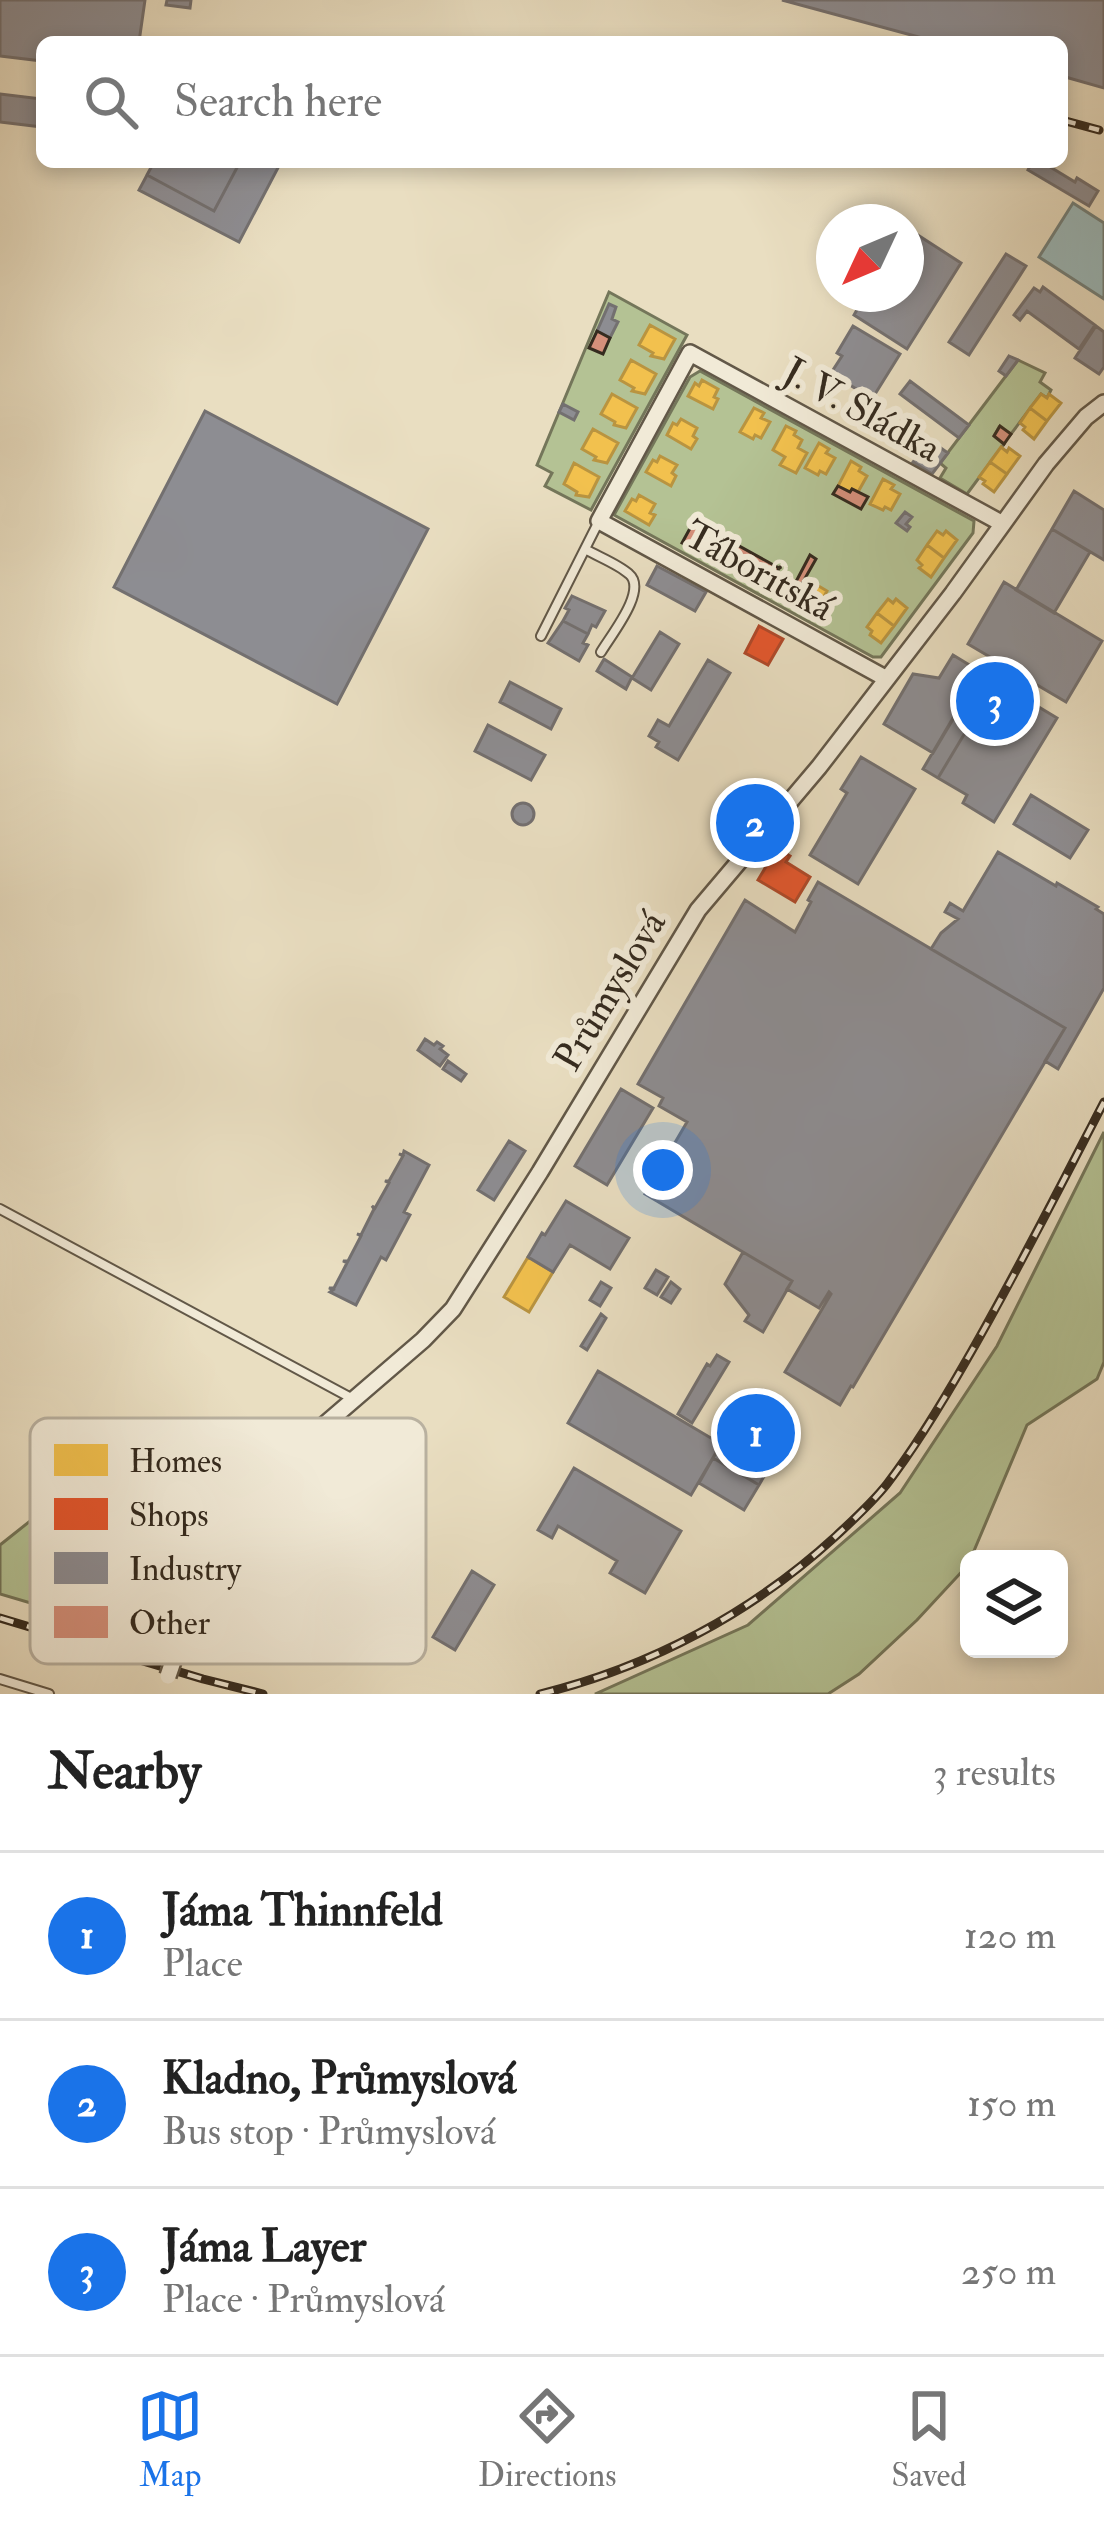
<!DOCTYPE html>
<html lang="en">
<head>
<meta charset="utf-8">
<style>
	body { margin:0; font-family:"IM FELL Double Pica",serif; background:#f6f6f6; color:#222 }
	.controls { position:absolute; right:36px; bottom:36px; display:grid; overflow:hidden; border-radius:18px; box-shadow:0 6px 18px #0003 }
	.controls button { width:108px; height:108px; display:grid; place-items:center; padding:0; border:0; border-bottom:3px solid #e0e0e0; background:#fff; color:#222; font:60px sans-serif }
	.compass { position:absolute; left:816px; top:204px; width:108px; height:108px; border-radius:50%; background:#fff; box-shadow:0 6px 18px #0003; rotate:226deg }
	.you { position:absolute; left:663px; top:1170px; width:42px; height:42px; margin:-30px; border:9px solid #fff; border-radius:50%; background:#1a73e8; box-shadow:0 0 0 18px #1a73e833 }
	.badge { display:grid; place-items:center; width:78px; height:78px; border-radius:50%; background:#1a73e8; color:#fff; font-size:39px; font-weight:700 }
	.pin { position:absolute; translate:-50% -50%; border:6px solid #fff; box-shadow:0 3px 12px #0006 }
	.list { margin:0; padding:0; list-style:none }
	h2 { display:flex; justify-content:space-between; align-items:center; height:156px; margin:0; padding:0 48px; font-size:51px }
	h2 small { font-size:39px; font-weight:400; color:#767676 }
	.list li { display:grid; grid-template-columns:78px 1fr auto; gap:36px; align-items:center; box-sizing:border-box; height:168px; padding:0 48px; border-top:3px solid #e0e0e0 }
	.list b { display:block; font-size:45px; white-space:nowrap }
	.list p { margin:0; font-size:39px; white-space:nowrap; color:#767676 }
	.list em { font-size:39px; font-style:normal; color:#767676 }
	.icon { flex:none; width:66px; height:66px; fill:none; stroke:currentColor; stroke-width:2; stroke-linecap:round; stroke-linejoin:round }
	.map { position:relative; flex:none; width:1104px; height:1694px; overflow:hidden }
	.search { position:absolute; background:#fff; box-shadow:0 6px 18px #0003; left:36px; right:36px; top:36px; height:132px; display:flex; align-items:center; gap:30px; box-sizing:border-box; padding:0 42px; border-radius:18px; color:#767676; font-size:45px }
	.sheet { height:660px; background:#fff }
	nav { display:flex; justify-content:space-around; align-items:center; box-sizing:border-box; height:168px; border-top:3px solid #e0e0e0; background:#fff; font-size:33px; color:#767676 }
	nav a { display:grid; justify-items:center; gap:6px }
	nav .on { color:#1a73e8 }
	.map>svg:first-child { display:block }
</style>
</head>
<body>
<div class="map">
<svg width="1104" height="1694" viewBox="0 0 1104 1694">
	<rect width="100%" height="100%" fill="#e9dec1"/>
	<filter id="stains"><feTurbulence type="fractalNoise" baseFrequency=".00167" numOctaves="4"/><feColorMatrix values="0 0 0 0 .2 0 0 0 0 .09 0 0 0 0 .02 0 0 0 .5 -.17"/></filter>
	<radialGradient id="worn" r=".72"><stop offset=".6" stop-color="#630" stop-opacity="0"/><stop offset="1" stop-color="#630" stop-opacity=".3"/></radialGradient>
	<path fill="#b4c294" stroke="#74765a" stroke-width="3" d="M609,292L687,335L591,510L545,486L552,473L537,465Z
		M1018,360L1045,373L1040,382L1051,390L1047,398L1041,394L1011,434L999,427L994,436L1004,444L967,494L940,478L946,468L940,463Z
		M700,371L974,521L973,533L881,657H873L614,515L690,377Z
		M1104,1132V1362L1097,1379L1027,1425L968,1565L917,1620L859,1674L828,1694H595L748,1625L900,1493L997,1346Z
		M54,1502L111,1509L83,1537L34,1604L0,1594V1545Z"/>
	<path fill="#9bbabc" stroke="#72817d" stroke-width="3" d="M1073,203L1104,223V299L1039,257Z"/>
	<path fill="#f2c14e" stroke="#b99440" stroke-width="3" d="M650,325L675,339L664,359L651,356L653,353L639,345Z
		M631,360L656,374L645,394L632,391L634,388L620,380Z
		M702,380L718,389L714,397L718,399L713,409L688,396L695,383L699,386Z
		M612,394L637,408L626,428L614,425L615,422L601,414Z
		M1041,394L1047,398L1049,394L1061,403L1047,421L1030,408Z
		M754,408L764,413L761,418L770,422L761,438L755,435L753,439L740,432Z
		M1030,408L1047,421L1034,439L1023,430L1025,427L1020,423Z
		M681,419L697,428L693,436L697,439L691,449L667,435L673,423L677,425Z
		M786,426L796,431L794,435L802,440L798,448L807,453L796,473L780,465L785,457L773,450Z
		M593,429L618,443L607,463L594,460L596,457L582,449Z
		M819,443L829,449L826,453L835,458L826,474L820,471L818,475L805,468Z
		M1001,447L1007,452L1009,448L1020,456L1007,474L990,462Z
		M660,456L677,465L672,473L676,476L671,486L646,472L653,460L657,462Z
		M851,461L861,467L859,471L867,476L858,492L852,489L850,492L838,486Z
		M990,462L1007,474L994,492L983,484L985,481L979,477Z
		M574,463L599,477L589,497L576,495L577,492L564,484Z
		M883,479L894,485L891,489L900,494L891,510L885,507L883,510L870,504Z
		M639,495L655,504L650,513L655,515L649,525L625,511L632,499L636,501Z
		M937,531L943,535L946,531L957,540L944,558L927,545Z
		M927,545L944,558L931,577L919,568L922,565L917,560Z
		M806,585L815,589L817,585L827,591L814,615L795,605Z
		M888,599L893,603L896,599L907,608L894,626L877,613Z
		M877,613L894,626L881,643L870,635L872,631L867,627Z
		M528,1257L553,1272L529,1312L504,1297Z"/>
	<path fill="#e4572e" stroke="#b04a2a" stroke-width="3" d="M759,626L783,639L768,665L745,653Z
		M777,848L790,856L786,862L810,877L795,902L758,880Z"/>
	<path fill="#8d8d92" stroke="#737070" stroke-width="3" d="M0,0H145L139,42H42V61L0,56Z
		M167,0H191L190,8L166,5Z
		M782,0H1104V88L1062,76V42H937Z
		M0,94L42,99V127L0,122Z
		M154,162H240L214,211L147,175Z
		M240,162H281L239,242L139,190L147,175L214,211Z
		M1032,162H1042L1075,182L1077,178L1098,191L1089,206L1028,170Z
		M907,228L961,263L907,349L854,315L866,294H906Z
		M1006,254L1026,266L969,355L949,342Z
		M1043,287L1095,325L1079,349L1027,311L1020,320L1014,315L1034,288L1040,292Z
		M609,304L616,307L612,319L618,322L610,338L597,331Z
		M853,326L900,354L872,399L831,373L842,356L837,353Z
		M1096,326L1104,332V367L1099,374L1075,358Z
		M1009,356L1018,360L1006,376L999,371Z
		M910,381L969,425L959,438L900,394Z
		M563,404L578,412L574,420L559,412Z
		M205,411L428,529L337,704L114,587Z
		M938,446L948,453L932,474L913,462L922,450L930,456Z
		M1074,491L1104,510V560L1052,529Z
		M905,512L912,517L906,524L910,527L907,531L896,523Z
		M1052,529L1090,552L1054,613L1016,590Z
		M657,566L706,592L695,611L647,585Z
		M1004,582L1102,641L1066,702L968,644Z
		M572,596L605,611L596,627L592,625L588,634L563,621L569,610L565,608Z
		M563,621L588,634L583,643L588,645L579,661L548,643Z
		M660,632L679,644L651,690L632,678Z
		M953,655L981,672L933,753L884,724L913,674L939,678Z
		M604,659L632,677L626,689L597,671Z
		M708,660L730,673L678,760L656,747L659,742L649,736L658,720L669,726Z
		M980,672L996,681L938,778L923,769Z
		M996,681L1057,718L994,822L963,803L967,795L938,778Z
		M510,682L561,709L551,729L500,702Z
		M488,725L545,755L531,780L475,751Z
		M861,757L915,789L858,884L810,855L847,793L841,789Z
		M1031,795L1088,830L1070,858L1014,824Z
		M512 814a11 11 0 1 1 22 0a11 11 0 1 1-22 0Z
		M998,852L1056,886L1057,883L1098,907L1096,909L1104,914V988L1058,1069L1045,1061L1065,1028L931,949L941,933L958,919L945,912L950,903L963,911Z
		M818,882L1065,1028L853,1387L851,1386L840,1405L785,1372L831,1294L829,1292L819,1308L787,1289L792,1281L645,1194L687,1122L659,1106L663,1098L638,1084L745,900L795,932L811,902L808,900Z
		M425,1039L434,1045L437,1042L443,1046L440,1049L448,1055L440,1066L418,1050Z
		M448,1061L466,1074L461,1081L443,1069Z
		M621,1089L653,1108L607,1185L575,1166Z
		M509,1141L525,1151L494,1200L478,1190Z
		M404,1151L429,1165L404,1212L410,1215L386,1260L381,1257L356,1305L330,1292L333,1290L329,1288H334L347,1263L343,1261H348L361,1236L357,1234L361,1235L374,1209L372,1206L375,1208L389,1183L385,1181H389L403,1156L399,1154L403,1155Z
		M566,1201L629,1238L610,1269L570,1245L553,1272L528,1257L542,1233L545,1235Z
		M743,1252L792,1281L763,1332L745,1321L749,1315L725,1284Z
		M656,1270L668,1277L657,1295L645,1288Z
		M601,1282L611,1288L600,1306L590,1300Z
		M671,1282L680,1289L671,1303L661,1297Z
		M601,1314L606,1318L587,1350L581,1346Z
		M717,1355L729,1362L692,1423L678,1414L707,1364L710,1366Z
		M598,1371L721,1444L691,1495L568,1423Z
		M749,1398L764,1407L729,1467L713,1458Z
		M764,1407L794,1425L759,1485L729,1467Z
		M713,1458L759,1485L744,1510L699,1483Z
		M574,1468L681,1531L645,1593L610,1573L617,1561L558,1526L552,1538L538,1530Z
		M472,1571L494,1585L455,1650L433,1637Z"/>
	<path fill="#d5907b" stroke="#352b1f" stroke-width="3" d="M597,331L610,338L603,354L589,348Z
		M1000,426L1011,434L1004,444L994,436Z
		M838,486L850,492L852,489L868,497L861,509L833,494Z
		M694,521L779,568L767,590L682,543Z
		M810,555L816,559L795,596L790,593Z"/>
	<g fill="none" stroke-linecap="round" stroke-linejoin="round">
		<g stroke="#625848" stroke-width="12">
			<path id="lane" d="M585,549C599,557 618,564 629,574C648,590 611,635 601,652
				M541,636L599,521
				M0,1209L353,1399
				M0,1679L49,1694"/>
		</g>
		<g stroke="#625848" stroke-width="20">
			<path id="street" d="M887,679L599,521L690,353L1003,524
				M188,1617C217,1626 253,1642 279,1619C288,1611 295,1598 301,1587L347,1610
				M181,1638L208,1570L249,1503L308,1439L423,1340L453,1309L540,1172L698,910L819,767L953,593L1046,464L1086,417L1104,403"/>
		</g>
		<use href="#lane" stroke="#f1ead7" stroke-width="8"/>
		<use href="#street" stroke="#f1ead7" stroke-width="15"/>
		<g stroke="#352b1f" stroke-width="9">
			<path id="rail" d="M1062,120L1099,130
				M0,1618L203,1679L263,1694
				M540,1694C650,1667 752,1613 836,1536C853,1520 872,1503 887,1484C916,1446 942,1403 966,1361C1015,1276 1059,1189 1104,1102"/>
		</g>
		<use href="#rail" stroke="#f1ead7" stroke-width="4.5" stroke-dasharray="14" stroke-linecap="butt"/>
		<g stroke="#625848" stroke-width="20" stroke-linecap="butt">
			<path id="street-bridge" d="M168,1676L181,1638"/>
		</g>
		<use href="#street-bridge" stroke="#f1ead7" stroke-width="15"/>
	</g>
	<g text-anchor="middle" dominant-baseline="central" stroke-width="12" stroke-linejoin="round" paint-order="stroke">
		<g font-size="39" fill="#352b1f" stroke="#f1ead7">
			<text transform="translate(862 410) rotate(29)">J. V. Sládka</text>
			<text transform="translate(759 571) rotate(29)">Táboritská</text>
			<text transform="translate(610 991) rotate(-59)">Průmyslová</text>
		</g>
	</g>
	<rect x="30" y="1418" width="396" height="246" rx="18" fill="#f1ead7" stroke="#b9b1a0" stroke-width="3"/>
	<rect x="54" y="1444" width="54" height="32" fill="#f2c14e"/>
	<rect x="54" y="1498" width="54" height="32" fill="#e4572e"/>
	<rect x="54" y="1552" width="54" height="32" fill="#8d8d92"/>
	<rect x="54" y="1606" width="54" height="32" fill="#d5907b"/>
	<g font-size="33" fill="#352b1f">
		<text x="129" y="1472">Homes</text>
		<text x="129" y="1526">Shops</text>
		<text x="129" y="1580">Industry</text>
		<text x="129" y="1634">Other</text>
	</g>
	<rect width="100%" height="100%" filter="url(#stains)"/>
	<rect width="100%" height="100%" fill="url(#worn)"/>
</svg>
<div class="controls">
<button><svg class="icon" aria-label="layers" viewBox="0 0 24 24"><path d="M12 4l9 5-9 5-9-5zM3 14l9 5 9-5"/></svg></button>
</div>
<svg class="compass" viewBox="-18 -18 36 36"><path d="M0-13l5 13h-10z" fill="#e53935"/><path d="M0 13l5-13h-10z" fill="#767676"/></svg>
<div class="you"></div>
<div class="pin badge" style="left:756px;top:1433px">1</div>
<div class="pin badge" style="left:755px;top:823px">2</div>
<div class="pin badge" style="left:995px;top:701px">3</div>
<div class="search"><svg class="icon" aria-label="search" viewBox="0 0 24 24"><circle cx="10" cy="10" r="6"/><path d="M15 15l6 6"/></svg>Search here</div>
</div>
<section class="sheet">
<h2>Nearby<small>3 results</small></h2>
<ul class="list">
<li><span class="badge">1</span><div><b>Jáma Thinnfeld</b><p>Place</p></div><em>120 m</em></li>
<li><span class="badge">2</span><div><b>Kladno, Průmyslová</b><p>Bus stop · Průmyslová</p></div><em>150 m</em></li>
<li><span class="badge">3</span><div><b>Jáma Layer</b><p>Place · Průmyslová</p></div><em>250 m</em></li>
</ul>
</section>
<nav>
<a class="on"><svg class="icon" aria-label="map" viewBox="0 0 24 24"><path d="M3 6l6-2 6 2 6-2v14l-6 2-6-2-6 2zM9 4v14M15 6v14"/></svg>Map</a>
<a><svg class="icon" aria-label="directions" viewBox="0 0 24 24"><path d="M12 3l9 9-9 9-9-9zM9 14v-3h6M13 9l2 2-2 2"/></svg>Directions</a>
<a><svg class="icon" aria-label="saved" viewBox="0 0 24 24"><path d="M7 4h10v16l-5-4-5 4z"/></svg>Saved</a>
</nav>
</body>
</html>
